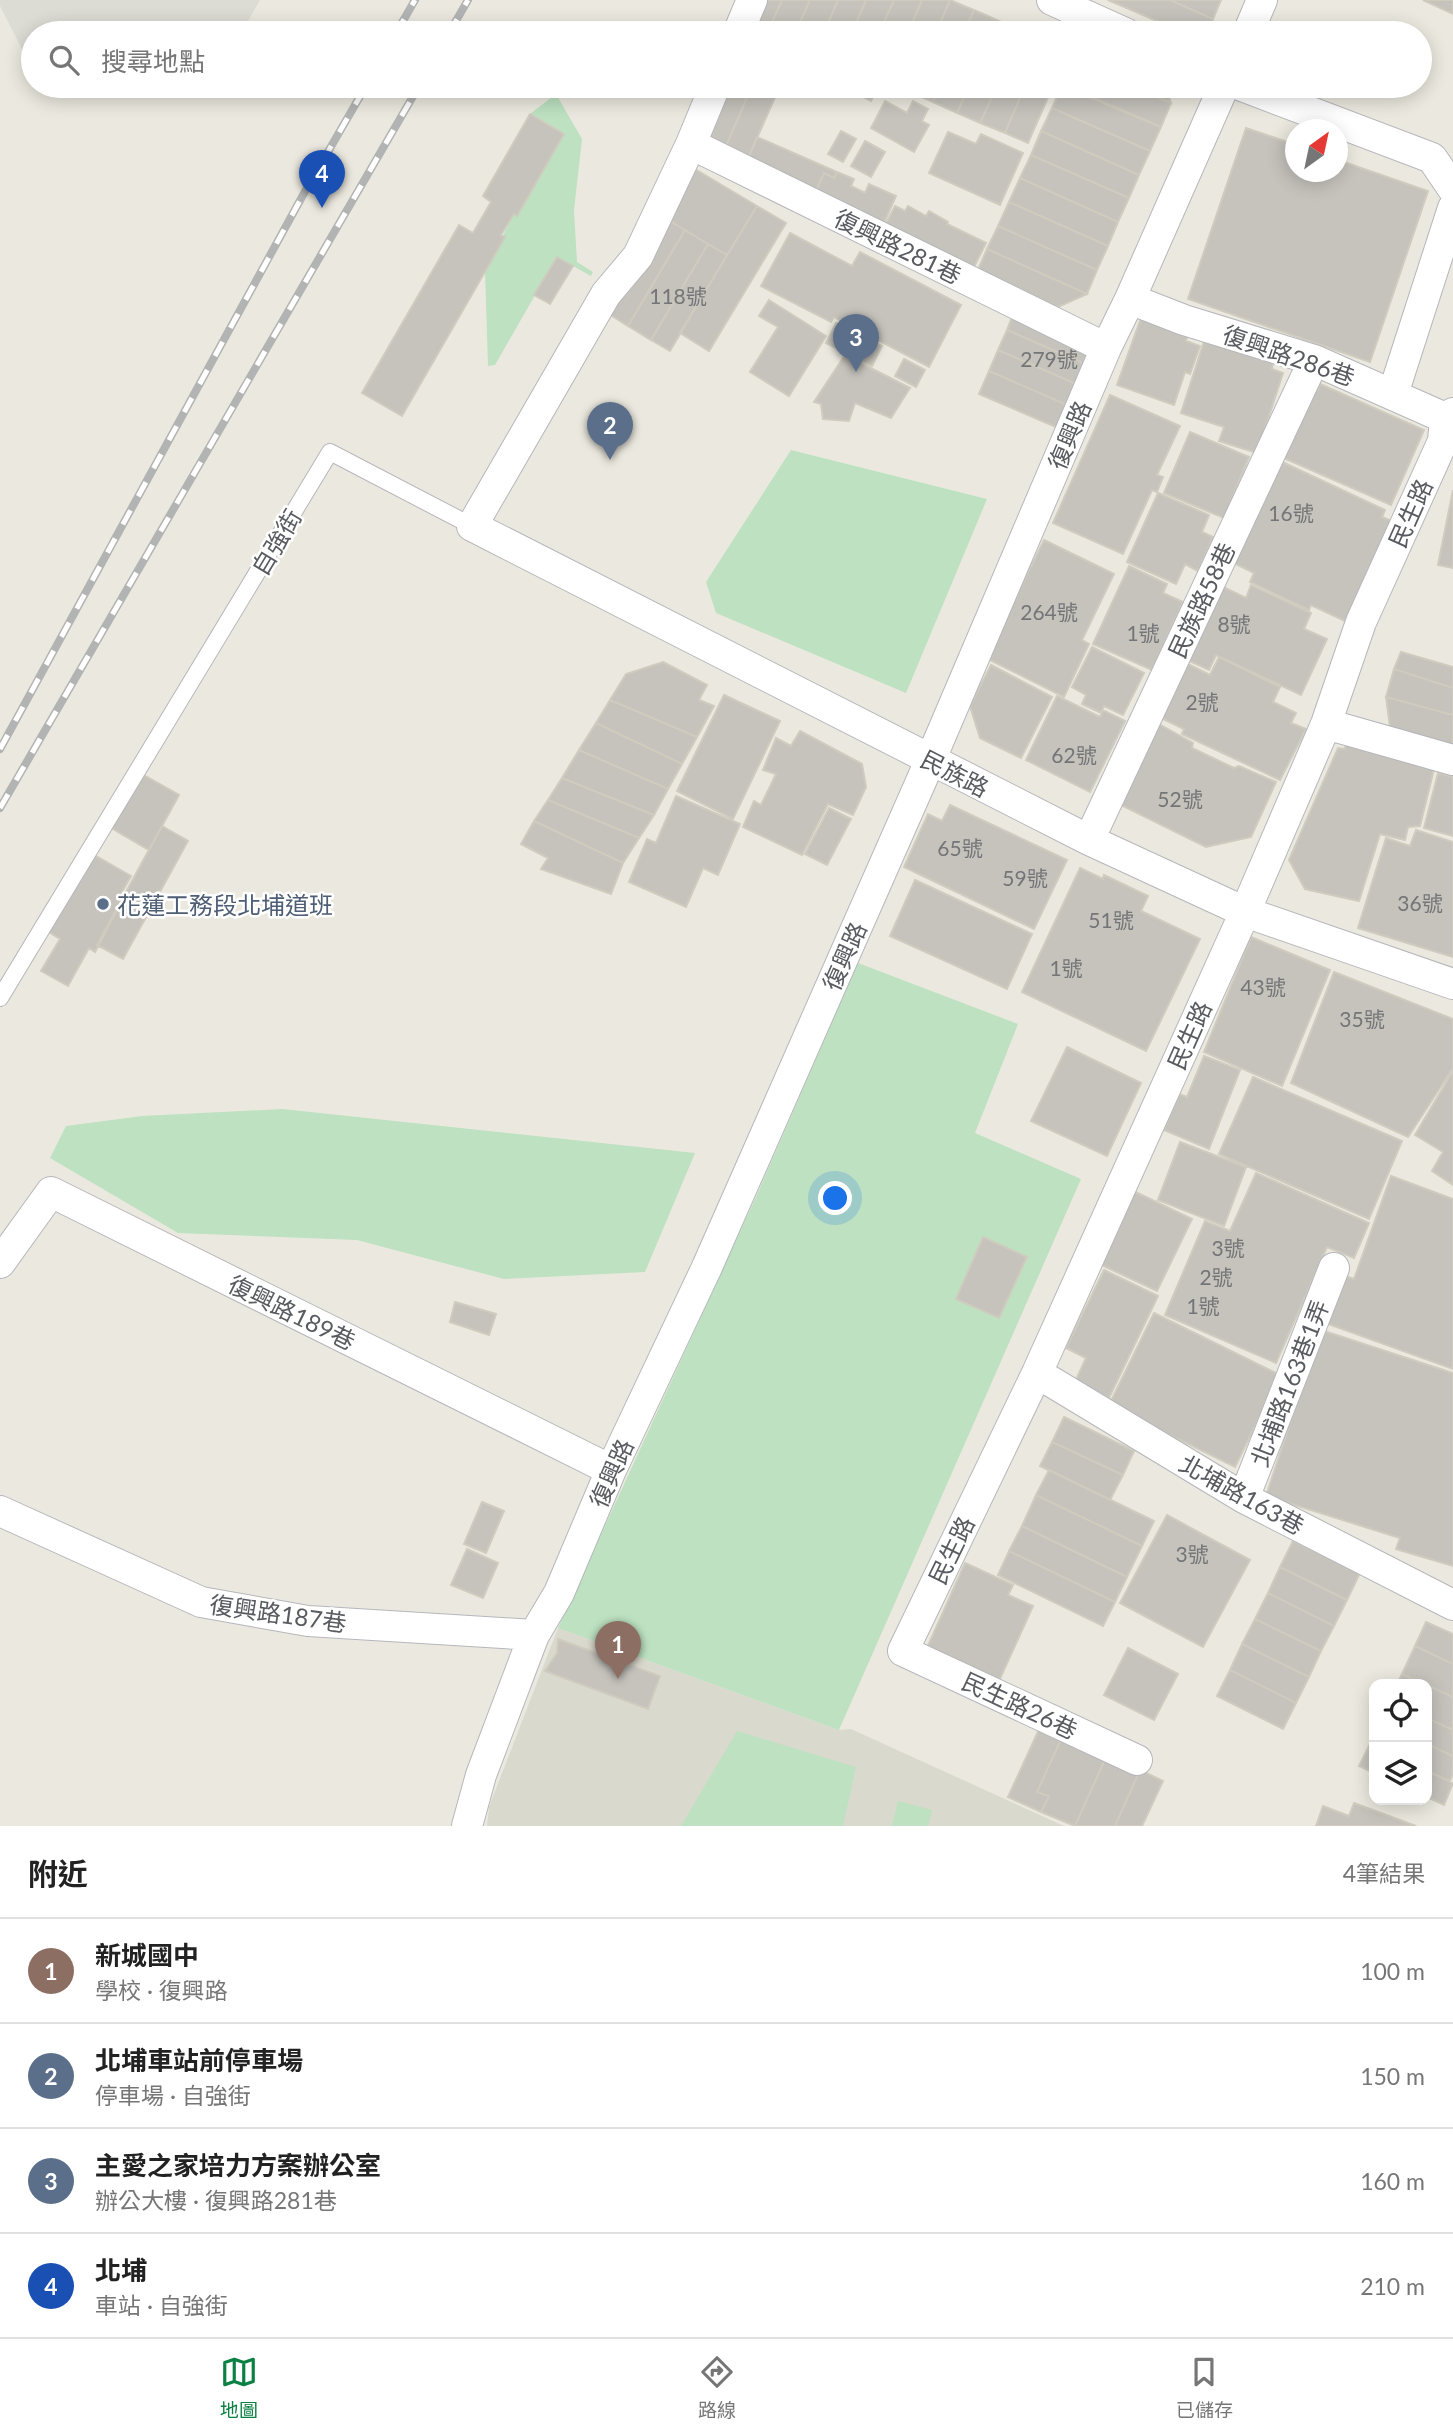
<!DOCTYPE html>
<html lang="zh-TW">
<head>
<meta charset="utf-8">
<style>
	body { margin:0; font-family:Lato,"Noto Sans TC",sans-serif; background:#f2f2f2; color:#222 }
	.controls { position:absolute; right:21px; bottom:21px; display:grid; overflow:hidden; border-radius:14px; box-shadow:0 4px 18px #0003 }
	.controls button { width:63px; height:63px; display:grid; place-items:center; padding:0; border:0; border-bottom:2px solid #e0e0e0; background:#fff; color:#222; font:35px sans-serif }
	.compass { position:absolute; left:1285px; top:119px; width:63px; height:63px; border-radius:50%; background:#fff; box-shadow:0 4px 18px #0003; rotate:33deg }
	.you { position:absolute; left:836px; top:1199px; width:24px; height:24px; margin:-18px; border:5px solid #fff; border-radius:50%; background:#1a73e8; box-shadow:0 0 0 10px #1a73e833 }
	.badge { display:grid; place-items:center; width:46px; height:46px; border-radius:50%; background:#0b8043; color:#fff; font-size:23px; font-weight:700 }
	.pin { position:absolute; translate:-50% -58px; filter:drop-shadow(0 2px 4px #0008) }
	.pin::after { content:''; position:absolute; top:37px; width:24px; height:21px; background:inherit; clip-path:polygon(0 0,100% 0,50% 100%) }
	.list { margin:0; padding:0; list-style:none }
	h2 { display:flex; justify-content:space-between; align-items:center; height:91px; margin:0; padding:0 28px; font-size:30px }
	h2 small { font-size:23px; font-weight:400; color:#767676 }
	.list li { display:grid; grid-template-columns:46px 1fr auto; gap:21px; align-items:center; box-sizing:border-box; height:105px; padding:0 28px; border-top:2px solid #e0e0e0 }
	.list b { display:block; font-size:26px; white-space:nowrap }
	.list p { margin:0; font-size:23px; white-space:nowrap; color:#767676 }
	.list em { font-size:23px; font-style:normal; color:#767676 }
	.icon { flex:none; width:38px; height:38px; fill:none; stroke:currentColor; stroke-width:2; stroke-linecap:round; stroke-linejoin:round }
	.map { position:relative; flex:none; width:1453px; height:1826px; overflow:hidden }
	.search { position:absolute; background:#fff; box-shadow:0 4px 18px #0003; left:21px; right:21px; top:21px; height:77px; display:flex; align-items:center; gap:18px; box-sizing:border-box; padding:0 24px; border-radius:38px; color:#767676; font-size:26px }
	.sheet { height:511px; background:#fff }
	nav { display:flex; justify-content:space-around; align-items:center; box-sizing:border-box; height:98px; border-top:2px solid #e0e0e0; background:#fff; font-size:19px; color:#767676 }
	nav a { display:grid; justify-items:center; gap:4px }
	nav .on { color:#0b8043 }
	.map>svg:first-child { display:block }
</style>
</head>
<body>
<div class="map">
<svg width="1453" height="1826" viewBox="0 0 1453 1826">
	<rect width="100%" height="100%" fill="#ebe9df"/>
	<path fill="#dcdbd4" d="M0,0H260L241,33H33V59H27L0,6Z"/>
	<path fill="#dad9ce" d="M558,1628L839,1730L851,1729L1064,1826H487L489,1807Z"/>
	<path fill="#bde1c1" d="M556,94L582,139L574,210L577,262L593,272L591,276L557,257L495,365L488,366L485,271L514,214L517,216L564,134L530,114Z
		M791,450L987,499L906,693L716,613L706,582Z
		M858,963L1018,1024L975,1133L1081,1179L839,1730L558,1628L756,1197Z
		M282,1109L695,1153L645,1272L504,1279L357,1240L178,1233L50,1158L66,1126L142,1116Z
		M737,1731L856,1767L843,1826H681Z
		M898,1801L932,1810L928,1826H892Z"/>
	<path fill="#c6c3bd" stroke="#cfcbbe" stroke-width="2" d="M753,0H782L769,29L745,19Z
		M782,0H810L795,33H778L769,29Z
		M810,0H838L824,33H795Z
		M838,0H866L852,33H824Z
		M866,0H894L879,33H852Z
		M894,0H922L908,33H879Z
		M922,0H950L936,33H908Z
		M950,0L974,10L964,33H936Z
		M1108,0H1170L1213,19L1207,33H1185Z
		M1170,0H1221L1213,19Z
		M1423,0H1453V14Z
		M974,10L997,20L992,33H964Z
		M997,20L1021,31L1020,33H992Z
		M723,86H752L723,153L699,142Z
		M752,86H780L746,163L723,153Z
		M779,86H800L797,94Z
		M865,86L877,89L871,101L860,95Z
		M913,86H941L933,102L910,92Z
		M941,86H969L957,113L933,102Z
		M969,86H997L980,123L957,113Z
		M997,86H1025L1005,133L980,123Z
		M1025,86H1053L1028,143L1005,133Z
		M1062,86L1161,127L1150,151L1052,108Z
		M1066,86H1131L1171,103L1161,127Z
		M1131,86H1166L1171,103Z
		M885,101L907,113L913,101L928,109L922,121L929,125L914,152L871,128Z
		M1052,108L1150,151L1139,175L1041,131Z
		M530,114L564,134L517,216L514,214L501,235L505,237L402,416L362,393L459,225L473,233L491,202L483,196Z
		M1246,128L1296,145V172H1338V160L1428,191L1370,362L1188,299Z
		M841,131L856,139L843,162L828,154Z
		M1041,131L1139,175L1129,198L1031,155Z
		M948,132L976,144L981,134L1023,153L1000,205L929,173Z
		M757,137L837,172L834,178L824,173L815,193L746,163Z
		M865,141L885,152L871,177L851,166Z
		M1031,155L1129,198L1118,222L1020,178Z
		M695,169L757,206L727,255L666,219Z
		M837,172L854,179L851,186L865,193L869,184L896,196L884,223L815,193L824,173L834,178Z
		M1020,178L1118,222L1108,246L1009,202Z
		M1009,202L1108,246L1097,270L998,226Z
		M757,206L786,223L709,351L680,333Z
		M895,206L905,211L908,206L926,216L929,211L948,222L947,224L986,243L973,269L882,231Z
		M666,219L685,230L628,326L609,314Z
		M998,226L1097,270L1087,294L987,249Z
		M685,230L708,244L651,340L628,326Z
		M790,233L852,266L860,252L961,305L929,367L834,317L831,322L761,286Z
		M708,244L727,255L670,351L651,340Z
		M987,249L1087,294L1058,307L977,272Z
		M557,257L573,266L550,304L534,295Z
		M769,300L826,336L789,396L750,372L778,327L759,316Z
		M1017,304L1094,337L1099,370L1007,330Z
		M1141,318L1188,334L1186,341L1200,346L1190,374L1185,372L1174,405L1117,385Z
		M836,323L882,346L872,366L826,343Z
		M1007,330L1099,370L1090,390L998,350Z
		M1206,335L1273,363L1272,369L1283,373L1257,453L1219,441L1224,427L1181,413Z
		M998,350L1090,390L1081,411L989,371Z
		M845,355L910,388L891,418L855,403L849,421L823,419L821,404L814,402Z
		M904,359L925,370L916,387L895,376Z
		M989,371L1081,411L1072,434L979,394Z
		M1320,384L1424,430L1391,505L1279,456L1310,386L1318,390Z
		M1110,395L1180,426L1157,475L1163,477L1157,492L1152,490L1123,554L1053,523Z
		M1190,432L1249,457L1224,518L1164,493Z
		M1278,460L1385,510L1382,517L1396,523L1349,623L1311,605L1309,610L1250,582L1254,573L1228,560Z
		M1453,490V568L1438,565Z
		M1158,493L1209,515L1202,532L1213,537L1198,571L1185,564L1176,584L1127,562Z
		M1044,540L1114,574L1082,640L1089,644L1064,697L986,658Z
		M1129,566L1167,584L1163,593L1183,602L1152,670L1093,644Z
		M1217,584L1246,598L1251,585L1311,613L1304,629L1327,639L1301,695L1216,655L1209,670L1183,658Z
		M1092,647L1144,673L1123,715L1104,706L1101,713L1082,704L1086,695L1072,687Z
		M1401,652L1453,667V688L1394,669Z
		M1219,657L1280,687L1273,702L1296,713L1291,723L1306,729L1280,780L1182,734L1184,729L1157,716L1184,662L1210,675Z
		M663,662L707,685L699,700L714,706L697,737L610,700L626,674Z
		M991,665L1052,697L1021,758L980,738L970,706Z
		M1394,669L1453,688V715L1386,697Z
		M724,695L780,721L733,819L677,791Z
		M1057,696L1100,717L1103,710L1125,721L1090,792L1026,760Z
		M1386,697L1453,715V745L1390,727Z
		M610,700L697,737L682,764L596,723Z
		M596,723L682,764L668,789L579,750Z
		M1157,723L1193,743L1192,748L1234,768L1239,766L1276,782L1251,837L1206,847L1119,804Z
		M800,731L862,764L866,787L853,815L828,804L802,855L743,827L754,801L761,805L776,774L763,770L776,738L791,746Z
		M1350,739L1436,761L1420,826L1408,827L1405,840L1380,834L1359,901L1305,889L1289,860L1338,748L1344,749Z
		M579,750L668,789L654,815L562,778Z
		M1453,769V836L1424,828L1438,773L1451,776Z
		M142,774L179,795L149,850L111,828Z
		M562,778L654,815L639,838L548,800Z
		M676,796L740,824L718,875L703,868L686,907L629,882L647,839L656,843Z
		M548,800L639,838L623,863L534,821Z
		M950,805L1067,860L1034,929L904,867L928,814L942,821Z
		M829,808L851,819L827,865L805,854Z
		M534,821L623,863L611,894L541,869L548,858L521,844Z
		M162,826L188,841L123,959L97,945Z
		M1416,830L1453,842V957L1358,928L1386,838L1410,846Z
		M91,853L131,876L122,892L126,893L95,952L89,948L68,986L41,971L60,939L47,931Z
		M1080,868L1103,879L1104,875L1148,896L1141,911L1200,939L1146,1051L1022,992Z
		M915,880L1032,934L1007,989L890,936Z
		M1251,937L1330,970L1282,1086L1204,1052Z
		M1334,972L1453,1019V1068L1408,1137L1291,1083Z
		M1067,1047L1141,1083L1107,1156L1031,1121Z
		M1204,1056L1240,1070L1209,1149L1164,1130L1179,1094L1187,1097Z
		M1453,1071V1185L1432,1171L1443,1152L1415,1135Z
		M1253,1077L1402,1141L1369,1219L1219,1154Z
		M1180,1142L1246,1167L1224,1226L1158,1200Z
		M1256,1173L1369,1223L1354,1258L1327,1247L1276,1363L1165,1315L1205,1221L1230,1231Z
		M1391,1176L1453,1199V1369L1328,1324L1345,1276L1354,1279Z
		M1127,1188L1192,1219L1157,1291L1093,1261Z
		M983,1237L1027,1257L999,1318L956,1299Z
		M1104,1270L1158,1296L1109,1398L1075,1382L1086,1358L1066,1348Z
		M455,1302L496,1314L489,1335L450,1322Z
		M1154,1313L1280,1375L1235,1467L1109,1405Z
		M1321,1330L1453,1373V1566L1396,1549L1400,1538L1266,1496Z
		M1064,1417L1134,1451L1123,1475L1052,1442Z
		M1052,1442L1123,1475L1110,1500L1040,1466Z
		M1049,1470L1154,1521L1142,1546L1036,1495Z
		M1036,1495L1142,1546L1127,1577L1022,1526Z
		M482,1502L504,1511L486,1553L464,1544Z
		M1167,1515L1250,1560L1203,1647L1120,1603Z
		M1022,1526L1127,1577L1115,1602L1009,1551Z
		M1293,1541L1360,1573L1347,1600L1280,1567Z
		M467,1549L498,1563L483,1598L451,1585Z
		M1009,1551L1115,1602L1103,1626L998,1575Z
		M965,1563L1013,1585L1008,1595L1033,1606L999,1681L927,1648Z
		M1280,1567L1347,1600L1334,1626L1268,1593Z
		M1268,1593L1334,1626L1321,1651L1255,1619Z
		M1255,1619L1321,1651L1309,1677L1242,1644Z
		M1426,1622L1453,1634V1664L1415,1646Z
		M558,1639L660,1676L648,1709L545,1671L557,1653Z
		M1242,1644L1309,1677L1296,1703L1230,1670Z
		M1415,1646L1453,1664V1697L1402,1674Z
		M1128,1648L1178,1674L1154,1720L1104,1695Z
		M1230,1670L1296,1703L1283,1729L1217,1696Z
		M1402,1674L1424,1684H1397Z
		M1427,1685L1453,1697V1730L1427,1718Z
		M1427,1718L1453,1730V1756L1427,1744Z
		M1041,1725L1063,1735L1037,1792L1049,1796L1041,1812L1008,1797Z
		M1063,1735L1107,1755L1075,1826L1041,1812L1049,1796L1037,1792Z
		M1370,1744L1374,1746V1773L1359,1766Z
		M1427,1744L1453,1756V1774L1450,1781L1427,1771Z
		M1107,1755L1140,1770L1115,1826H1075Z
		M1140,1770L1163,1781L1142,1826H1115Z
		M1427,1771L1453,1783L1444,1805L1427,1797Z
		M1354,1803L1416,1826H1316L1323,1806L1349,1816Z"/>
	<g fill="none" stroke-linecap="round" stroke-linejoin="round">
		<g stroke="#b5b7bc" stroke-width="18">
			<path id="lane" d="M0,998L330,452L472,526"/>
		</g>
		<g stroke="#b5b7bc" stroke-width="32">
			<path id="street" d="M1052,0L1125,33
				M738,33L752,0
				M1248,33L1262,0
				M715,86L691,144L638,256L606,294L472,526L1089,840L1245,912L1453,984
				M1242,86L1432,158L1453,189
				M691,144L1106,348
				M1130,299L1184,320L1314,360L1445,418
				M1393,394L1453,208
				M1326,724L1453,760
				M1089,840L1314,360
				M0,1263L51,1192L611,1470
				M1037,1373L1244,1498L1453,1605
				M1244,1498L1334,1268
				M0,1511L201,1602L308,1621L534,1635
				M1137,1760L903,1651L1037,1373L1245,912L1326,724L1361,622L1443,441L1445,418L1453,413
				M467,1826L481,1775L534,1635L559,1593L611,1470L707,1267L930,761L1106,348L1130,299L1224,86"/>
		</g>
		<use href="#lane" stroke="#fff" stroke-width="16"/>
		<use href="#street" stroke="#fff" stroke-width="30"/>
		<g stroke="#b2b3b3" stroke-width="8">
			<path id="rail" d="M396,33L415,0
				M449,33L468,0
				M0,749L303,195L366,86
				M0,808L419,86"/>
		</g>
		<use href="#rail" stroke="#fff" stroke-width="5" stroke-dasharray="16" stroke-linecap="butt"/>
	</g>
	<circle fill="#5c6f8a" stroke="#fff" stroke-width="2.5" cx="103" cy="904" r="7"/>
	<g text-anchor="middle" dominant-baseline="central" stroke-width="5" stroke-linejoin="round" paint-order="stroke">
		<g font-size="21" fill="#747577">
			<text x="678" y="295">118號</text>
			<text x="1049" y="358">279號</text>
			<text x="1291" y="512">16號</text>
			<text x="1049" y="611">264號</text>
			<text x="1234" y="623">8號</text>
			<text x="1143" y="632">1號</text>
			<text x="1202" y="701">2號</text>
			<text x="1074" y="754">62號</text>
			<text x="1180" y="798">52號</text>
			<text x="960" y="847">65號</text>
			<text x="1025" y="877">59號</text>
			<text x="1420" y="902">36號</text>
			<text x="1111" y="919">51號</text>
			<text x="1066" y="967">1號</text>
			<text x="1263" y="986">43號</text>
			<text x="1362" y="1018">35號</text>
			<text x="1228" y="1247">3號</text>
			<text x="1216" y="1276">2號</text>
			<text x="1203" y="1305">1號</text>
			<text x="1192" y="1553">3號</text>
		</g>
		<g font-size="24" fill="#585b60" stroke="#fff">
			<text transform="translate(898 246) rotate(26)">復興路281巷</text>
			<text transform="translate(1289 355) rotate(19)">復興路286巷</text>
			<text transform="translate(1069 435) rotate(-67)">復興路</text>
			<text transform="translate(1410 513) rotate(-66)">民生路</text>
			<text transform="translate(276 542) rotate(-59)">自強街</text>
			<text transform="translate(1201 600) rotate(-65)">民族路58巷</text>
			<text transform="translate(955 773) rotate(27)">民族路</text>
			<text transform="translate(844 956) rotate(-66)">復興路</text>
			<text transform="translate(1189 1035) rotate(-66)">民生路</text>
			<text transform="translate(292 1312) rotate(26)">復興路189巷</text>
			<text transform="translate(1289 1383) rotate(-69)">北埔路163巷1弄</text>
			<text transform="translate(611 1473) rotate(-66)">復興路</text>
			<text transform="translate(1242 1494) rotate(29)">北埔路163巷</text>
			<text transform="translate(951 1550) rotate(-64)">民生路</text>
			<text transform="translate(278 1613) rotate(8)">復興路187巷</text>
			<text transform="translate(1020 1705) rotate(25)">民生路26巷</text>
		</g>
		<g font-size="24" fill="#4e5e75" stroke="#fff" text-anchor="start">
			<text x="117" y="904">花蓮工務段北埔道班</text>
		</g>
	</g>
</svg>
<div class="controls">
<button><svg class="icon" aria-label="locate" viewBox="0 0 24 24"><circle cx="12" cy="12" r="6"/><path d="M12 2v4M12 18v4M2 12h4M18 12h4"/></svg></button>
<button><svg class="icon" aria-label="layers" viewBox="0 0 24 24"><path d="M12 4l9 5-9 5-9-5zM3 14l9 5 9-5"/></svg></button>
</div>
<svg class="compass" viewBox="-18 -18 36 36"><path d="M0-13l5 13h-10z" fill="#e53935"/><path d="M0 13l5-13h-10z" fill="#767676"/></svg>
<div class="you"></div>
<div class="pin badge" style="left:618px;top:1679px;background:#8d6e63">1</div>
<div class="pin badge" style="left:610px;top:460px;background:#5c6f8a">2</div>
<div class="pin badge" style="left:856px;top:372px;background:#5c6f8a">3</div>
<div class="pin badge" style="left:322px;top:208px;background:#1a4fb4">4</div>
<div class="search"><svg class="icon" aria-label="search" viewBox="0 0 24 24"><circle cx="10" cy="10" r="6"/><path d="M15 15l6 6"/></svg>搜尋地點</div>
</div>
<section class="sheet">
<h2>附近<small>4筆結果</small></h2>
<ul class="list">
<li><span class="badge" style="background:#8d6e63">1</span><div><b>新城國中</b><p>學校 · 復興路</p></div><em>100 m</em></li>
<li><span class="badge" style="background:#5c6f8a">2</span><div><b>北埔車站前停車場</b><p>停車場 · 自強街</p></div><em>150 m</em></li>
<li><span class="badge" style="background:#5c6f8a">3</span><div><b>主愛之家培力方案辦公室</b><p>辦公大樓 · 復興路281巷</p></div><em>160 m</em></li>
<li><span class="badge" style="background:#1a4fb4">4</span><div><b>北埔</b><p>車站 · 自強街</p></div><em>210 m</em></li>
</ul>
</section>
<nav>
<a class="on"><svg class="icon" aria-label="map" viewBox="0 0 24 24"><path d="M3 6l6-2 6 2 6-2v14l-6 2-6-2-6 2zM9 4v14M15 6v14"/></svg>地圖</a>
<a><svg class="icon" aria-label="directions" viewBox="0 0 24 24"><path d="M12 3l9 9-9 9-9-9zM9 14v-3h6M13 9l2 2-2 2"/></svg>路線</a>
<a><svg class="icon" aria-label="saved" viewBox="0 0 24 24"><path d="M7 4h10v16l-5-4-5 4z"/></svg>已儲存</a>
</nav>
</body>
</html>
